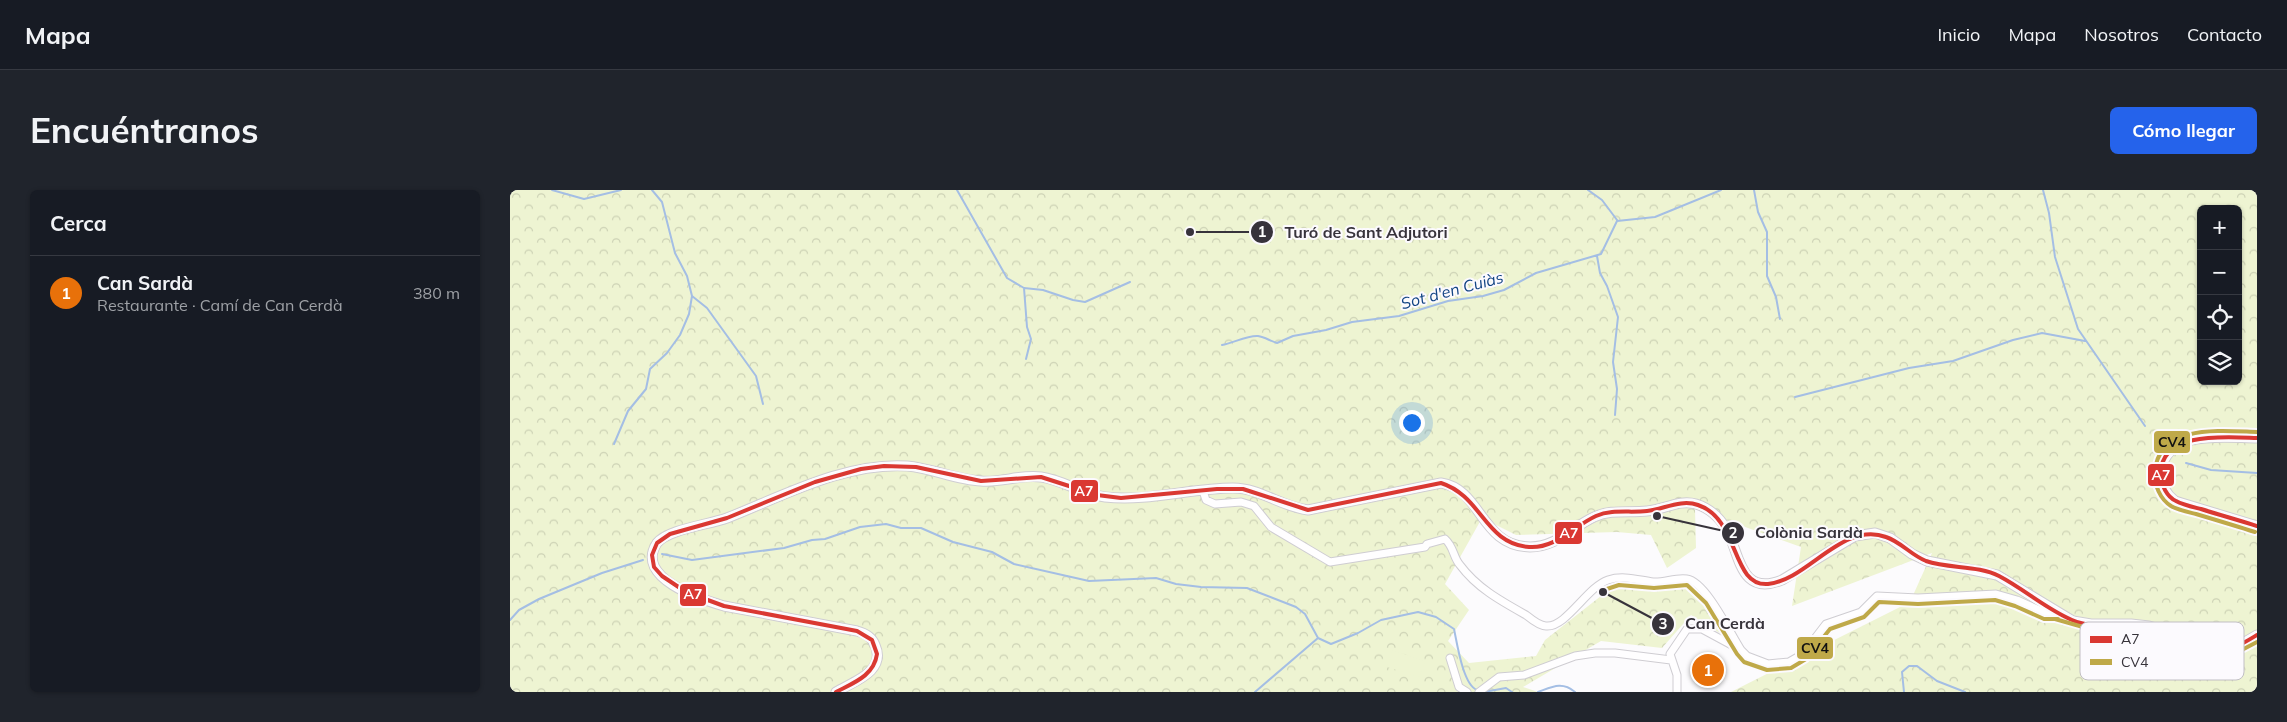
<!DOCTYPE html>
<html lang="es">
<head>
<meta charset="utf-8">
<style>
	body { margin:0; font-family:Mulish,sans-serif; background:#20242c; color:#f1f3f6 }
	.controls { position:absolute; right:15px; top:15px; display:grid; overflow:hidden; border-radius:8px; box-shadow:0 1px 4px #0004 }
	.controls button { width:45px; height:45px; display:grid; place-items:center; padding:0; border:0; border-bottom:1px solid #363941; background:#171b24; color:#f1f3f6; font:25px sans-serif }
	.you { position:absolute; left:901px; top:232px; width:18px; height:18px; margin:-12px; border:4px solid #fff; border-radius:50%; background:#1a73e8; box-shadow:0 0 0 8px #1a73e833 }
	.badge { display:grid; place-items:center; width:32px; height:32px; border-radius:50%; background:#2563eb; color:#fff; font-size:16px; font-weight:700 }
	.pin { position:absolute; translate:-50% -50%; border:2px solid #fff; box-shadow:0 1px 5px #0006 }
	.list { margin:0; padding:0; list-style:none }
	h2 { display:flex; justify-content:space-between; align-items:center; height:65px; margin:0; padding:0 20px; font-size:21px }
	h2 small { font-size:16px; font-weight:400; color:#9ea1a6 }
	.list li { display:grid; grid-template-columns:32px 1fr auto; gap:15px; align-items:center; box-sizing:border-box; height:75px; padding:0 20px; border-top:1px solid #363941 }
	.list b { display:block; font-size:19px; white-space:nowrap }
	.list p { margin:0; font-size:16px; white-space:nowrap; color:#9ea1a6 }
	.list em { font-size:16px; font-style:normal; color:#9ea1a6 }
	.icon { flex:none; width:28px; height:28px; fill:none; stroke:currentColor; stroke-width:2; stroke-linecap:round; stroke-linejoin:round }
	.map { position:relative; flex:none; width:1747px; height:502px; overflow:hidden; border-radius:8px }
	header { display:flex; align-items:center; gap:30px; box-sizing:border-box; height:70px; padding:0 25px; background:#171b24; border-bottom:1px solid #363941 }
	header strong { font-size:24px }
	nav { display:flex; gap:28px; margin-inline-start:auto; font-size:18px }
	.intro { display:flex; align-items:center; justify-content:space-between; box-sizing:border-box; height:120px; padding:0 30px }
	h1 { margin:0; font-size:35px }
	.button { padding:12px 22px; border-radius:8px; background:#2563eb; color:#fff; font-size:18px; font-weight:700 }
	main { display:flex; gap:30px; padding:0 30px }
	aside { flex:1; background:#171b24; border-radius:8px; box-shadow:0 1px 4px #0004 }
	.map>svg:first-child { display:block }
</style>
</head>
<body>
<header>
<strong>Mapa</strong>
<nav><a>Inicio</a><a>Mapa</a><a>Nosotros</a><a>Contacto</a></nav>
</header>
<div class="intro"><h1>Encuéntranos</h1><a class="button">Cómo llegar</a></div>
<main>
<aside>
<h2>Cerca<small></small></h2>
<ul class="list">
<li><span class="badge" style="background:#e8710a">1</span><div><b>Can Sardà</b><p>Restaurante · Camí de Can Cerdà</p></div><em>380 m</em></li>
</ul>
</aside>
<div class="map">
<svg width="1747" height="502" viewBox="0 0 1747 502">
	<defs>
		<pattern id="forest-crowns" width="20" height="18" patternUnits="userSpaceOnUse" patternTransform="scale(1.25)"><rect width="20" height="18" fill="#eef4d2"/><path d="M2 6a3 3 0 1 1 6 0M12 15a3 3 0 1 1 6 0" fill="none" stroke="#cdd2b5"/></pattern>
	</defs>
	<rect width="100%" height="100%" fill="#fcfbfd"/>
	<path fill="url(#forest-crowns)" fill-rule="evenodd" d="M0,0H1747V502H1221L1400,412L1422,363L1282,416L1291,357L1185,319L1186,358L1157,378L1141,345L1107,342L1006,345L972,328L935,394L959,420L938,451L959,473L1026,466L1035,450L1096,402L1143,389L1192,398L1224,452L1181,425L1152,458L1091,451L1013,497L1028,502H0ZM1691,19H1728V191H1691Z"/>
	<path fill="#eef4d2" d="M882,460L915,471L910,487L877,477Z"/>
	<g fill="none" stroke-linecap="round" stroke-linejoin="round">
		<path stroke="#a4bee4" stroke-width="2" d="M42,0L74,9L111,0
			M447,0L497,88L514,98L533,100L563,110L575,112L620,92
			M1078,0L1092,10L1107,30
			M1244,0L1248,22L1257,42V86L1266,107L1270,129
			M1533,0L1539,23L1545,67L1568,139L1635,236
			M1087,66L1090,83L1097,96L1108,127L1103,172L1107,199L1105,225
			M514,98L517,137L521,149L516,169
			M182,106L197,118L246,186L253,214
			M712,155C723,153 738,145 748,146C755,147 760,151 767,153L783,146L816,140L842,132L889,126L938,111L973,106L994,100L1026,83L1091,64L1107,31L1145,27L1211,0
			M1285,207L1399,178L1443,171L1503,150L1532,143L1575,151
			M104,254L118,221L136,199L140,179L157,163L170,145L179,124L182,106L177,86L165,63L152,12L142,0
			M1676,273L1701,280L1747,283
			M152,364L182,370L274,358L302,350L315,349L350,337L376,334L391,338H411L443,352L482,362L504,374L579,391L646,388L666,394L691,397L737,398L786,417L795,424L808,448
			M0,430L9,420L29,409L92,383L133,370
			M808,448L821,454L848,443L871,430L908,422L926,427L944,439C947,453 953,495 967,500
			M745,502L808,448
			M974,502L996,498L1002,502
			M1028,502C1042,497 1052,491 1065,502
			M1394,502L1392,482L1399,476H1407L1427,491L1455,502"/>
		<g stroke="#cfcdd2" stroke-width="9">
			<path id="minor" d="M693,301L696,310L705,314L731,312L744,316L761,337L820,372L915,357L917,354L935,349C944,357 943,367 950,375C967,398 991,411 1016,425C1021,429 1029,436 1036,436C1056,438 1077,397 1098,390C1113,385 1128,390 1143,392C1154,393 1166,387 1177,389C1196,392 1220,443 1231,460L1237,466L1258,474L1279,472L1293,464L1316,434L1351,422L1367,406L1408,408L1486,404L1507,410L1536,423H1548
				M940,468L949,497L957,502
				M969,502L989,487L1014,485L1065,466L1085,463H1105L1161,470
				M1167,502V485L1160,464L1177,439H1192L1229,459"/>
		</g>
		<g stroke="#cfcdd2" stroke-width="11">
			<path id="tertiary" d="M1747,248C1717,248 1657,238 1651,281C1650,293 1655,303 1665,311L1747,336
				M326,502C342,492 377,482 365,455C362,447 355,443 347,441L214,416C190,409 124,388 147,353C158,339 198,335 217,328C273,306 335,272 397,276C422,278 446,290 471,291C491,293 511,284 531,287C553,290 572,304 595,307C638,312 681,298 723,298C750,298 772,317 798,320L931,293C972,299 970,356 1020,357C1047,357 1062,337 1084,327C1101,319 1119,323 1137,321C1154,320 1169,309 1186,314C1199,318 1210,328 1217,340C1230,365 1230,407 1272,390L1345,346L1365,343L1380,348L1402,364L1417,371L1487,385L1563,431L1581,434H1621L1639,436L1712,459L1728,456L1747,445"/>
		</g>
		<use href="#minor" stroke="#fffeff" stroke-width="7"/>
		<use href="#tertiary" stroke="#fffeff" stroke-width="9"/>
		<g stroke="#fcfafe" stroke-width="8">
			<path id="bus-1" d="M1747,248C1718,247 1649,240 1651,285C1651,295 1657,307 1666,311C1673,315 1683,317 1691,319C1710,325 1728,330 1747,336
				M326,502C343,493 364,486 367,464L362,450L347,441L214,416L176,402L152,386L144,377L142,365L147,353L160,344L217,328L305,292L351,279L374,276L406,277L471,291L531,287L587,305L611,308L707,299H733L798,320L931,293C972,306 975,354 1019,357C1045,359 1064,336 1086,326C1102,319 1120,323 1137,321C1154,319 1171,309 1188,315C1230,329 1221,397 1258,394C1298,390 1332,331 1376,347C1391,352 1401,365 1416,371C1439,379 1468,375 1489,386C1514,399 1536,419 1562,430C1584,440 1613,432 1636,436C1656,439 1676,448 1695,454C1700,455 1707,459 1713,459C1725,459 1737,451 1747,445"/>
		</g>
		<g stroke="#fcfafe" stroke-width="8">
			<path id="bus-2" d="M1745,342C1726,336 1706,330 1686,324C1678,322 1668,320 1661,316C1650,309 1644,295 1645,282C1648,233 1713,241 1747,242
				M1091,401L1109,395L1144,398L1177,395L1196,413L1227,464L1234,472L1257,480L1281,478L1296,469L1320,439L1354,427L1369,412L1408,414L1485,410L1505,416L1534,429H1548
				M1545,429L1580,439L1637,442L1705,465L1726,463L1747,452"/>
		</g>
		<use href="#bus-1" stroke="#da3832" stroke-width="4"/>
		<use href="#bus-2" stroke="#bfa949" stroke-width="4"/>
	</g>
	<g text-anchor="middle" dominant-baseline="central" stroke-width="4" stroke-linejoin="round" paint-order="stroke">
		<g font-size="16" font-style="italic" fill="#124483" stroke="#fcfafe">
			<text transform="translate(942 100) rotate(-15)">Sot d'en Cuiàs</text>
		</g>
	</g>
	<rect x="1570" y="432" width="164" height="58" rx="8" fill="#fcfafe" stroke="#c1bec4" stroke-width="1"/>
	<rect x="1580" y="446" width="22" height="7" fill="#da3832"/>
	<rect x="1580" y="469" width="22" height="6" fill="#bfa949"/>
	<g font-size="14" fill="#37333b">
		<text x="1611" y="454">A7</text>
		<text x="1611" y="477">CV4</text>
	</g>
	<path fill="none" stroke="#37333b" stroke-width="2" d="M680 42L752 42M1147 326L1223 343M1093 402L1153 434"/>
	<g fill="#37333b" stroke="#fcfafe" stroke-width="2">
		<circle cx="680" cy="42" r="5"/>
		<circle cx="1147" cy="326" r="5"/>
		<circle cx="1093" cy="402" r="5"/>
		<circle cx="752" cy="42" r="12"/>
		<circle cx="1223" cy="343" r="12"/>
		<circle cx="1153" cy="434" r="12"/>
	</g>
	<g font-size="15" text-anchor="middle" font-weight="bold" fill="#fff">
		<text x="752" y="47">1</text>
		<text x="1223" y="348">2</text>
		<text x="1153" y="439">3</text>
	</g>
	<g font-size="16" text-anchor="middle" font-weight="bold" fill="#37333b" stroke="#fcfafe" stroke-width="4" stroke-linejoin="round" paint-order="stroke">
		<text x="856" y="48">Turó de Sant Adjutori</text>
		<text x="1299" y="348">Colònia Sardà</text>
		<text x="1215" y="439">Can Cerdà</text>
	</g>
	<g stroke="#fcfafe" stroke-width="2">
		<rect x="1643" y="240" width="38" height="24" rx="5" fill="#bfa949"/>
		<rect x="1637" y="273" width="28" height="24" rx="5" fill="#da3832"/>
		<rect x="560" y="289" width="29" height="24" rx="5" fill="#da3832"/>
		<rect x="1044" y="331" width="29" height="24" rx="5" fill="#da3832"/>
		<rect x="169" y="393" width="28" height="24" rx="5" fill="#da3832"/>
		<rect x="1286" y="446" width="38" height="24" rx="5" fill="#bfa949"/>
	</g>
	<g font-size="14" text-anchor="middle" font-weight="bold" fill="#fff">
		<text x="1651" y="290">A7</text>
		<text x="574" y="306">A7</text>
		<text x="1059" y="348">A7</text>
		<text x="183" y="409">A7</text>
	</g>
	<g font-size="14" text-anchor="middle" font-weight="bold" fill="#111">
		<text x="1662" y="257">CV4</text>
		<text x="1305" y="463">CV4</text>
	</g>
</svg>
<div class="controls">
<button>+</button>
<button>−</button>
<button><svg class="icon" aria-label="locate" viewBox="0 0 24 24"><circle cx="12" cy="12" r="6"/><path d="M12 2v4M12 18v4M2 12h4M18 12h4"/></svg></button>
<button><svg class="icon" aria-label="layers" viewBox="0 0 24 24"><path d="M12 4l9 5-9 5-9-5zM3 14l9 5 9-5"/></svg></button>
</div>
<div class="you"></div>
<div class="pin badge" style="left:1198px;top:480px;background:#e8710a">1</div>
</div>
</main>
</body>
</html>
